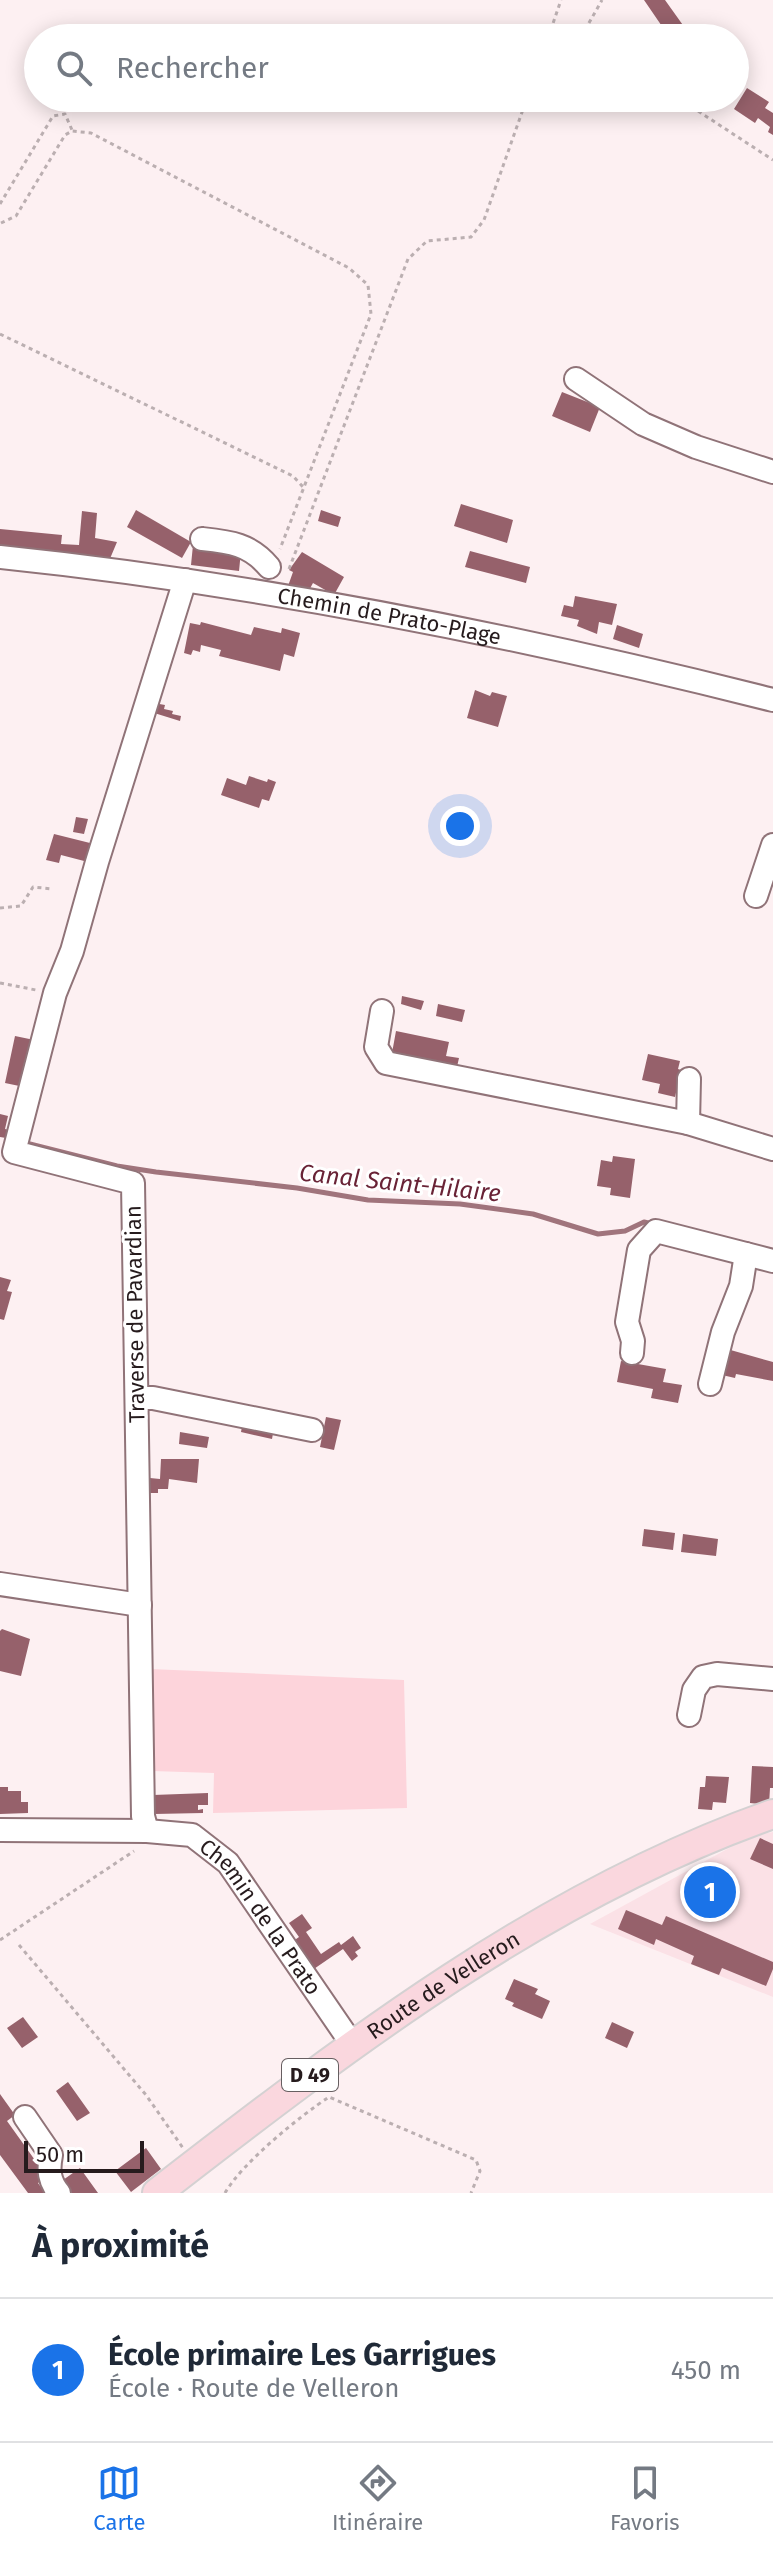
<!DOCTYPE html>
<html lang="fr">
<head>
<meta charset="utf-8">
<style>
	body { margin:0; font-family:"Fira Sans",sans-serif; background:#f2f2f3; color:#1f2937 }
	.scale { position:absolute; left:24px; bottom:20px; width:120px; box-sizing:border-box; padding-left:8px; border:4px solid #261b1d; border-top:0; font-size:22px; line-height:28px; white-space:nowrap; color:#261b1d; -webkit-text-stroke:6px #fff; paint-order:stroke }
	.you { position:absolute; left:460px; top:826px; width:28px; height:28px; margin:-20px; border:6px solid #fff; border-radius:50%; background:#1a73e8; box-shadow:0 0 0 12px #1a73e833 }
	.badge { display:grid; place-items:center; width:52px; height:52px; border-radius:50%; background:#1a73e8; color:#fff; font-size:26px; font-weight:700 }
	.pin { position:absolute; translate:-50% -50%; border:4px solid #fff; box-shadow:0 2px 8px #0006 }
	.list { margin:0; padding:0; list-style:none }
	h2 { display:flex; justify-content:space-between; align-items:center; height:104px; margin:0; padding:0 32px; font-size:34px }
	h2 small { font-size:26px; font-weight:400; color:#747a83 }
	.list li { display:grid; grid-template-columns:52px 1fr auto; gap:24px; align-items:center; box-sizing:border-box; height:144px; padding:0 32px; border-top:2px solid #e0e1e3 }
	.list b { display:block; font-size:30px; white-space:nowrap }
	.list p { margin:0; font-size:26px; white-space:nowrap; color:#747a83 }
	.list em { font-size:26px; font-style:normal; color:#747a83 }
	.icon { flex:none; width:44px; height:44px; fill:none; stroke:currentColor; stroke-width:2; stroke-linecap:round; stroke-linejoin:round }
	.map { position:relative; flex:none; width:773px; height:2193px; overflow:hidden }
	.search { position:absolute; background:#fff; box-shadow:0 4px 20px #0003; left:24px; right:24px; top:24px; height:88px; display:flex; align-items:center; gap:20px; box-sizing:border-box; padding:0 28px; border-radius:44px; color:#747a83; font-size:30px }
	.sheet { height:248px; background:#fff }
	nav { display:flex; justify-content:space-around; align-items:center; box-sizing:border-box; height:112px; border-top:2px solid #e0e1e3; background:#fff; font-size:22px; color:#747a83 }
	nav a { display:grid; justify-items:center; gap:4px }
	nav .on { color:#1a73e8 }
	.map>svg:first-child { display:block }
</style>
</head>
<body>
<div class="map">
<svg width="773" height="2193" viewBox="0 0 773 2193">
	<rect width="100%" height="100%" fill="#fdf0f2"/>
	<path fill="#fbe1e6" d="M773,1832V1997L590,1924L751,1836Z"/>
	<path fill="#fdd4db" d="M150,1669L404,1680L407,1808L213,1813L214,1773L152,1771Z"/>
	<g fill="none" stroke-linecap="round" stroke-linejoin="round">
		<path stroke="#a0747c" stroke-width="5" d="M22,1142L117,1166L156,1172L297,1188L368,1200L460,1204L533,1214L598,1234L625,1231L644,1222L653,1224"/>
	</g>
	<path fill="#96616b" d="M644,0H665L690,35L696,31L706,38H670Z
		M747,88L769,102L765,108L773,113V135L768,132L770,127L758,118L755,123L734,109Z
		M562,392L600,407L590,432L552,416Z
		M461,504L513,520L507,543L454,526Z
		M136,510L191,542L182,558L127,527Z
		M321,510L341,517L338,527L318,521Z
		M82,511L97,513L95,538L117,542L109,561L0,549V529L62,535L61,544L79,545Z
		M193,545L241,551L239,571L191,565Z
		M470,551L530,567L526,583L465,567Z
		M302,552L344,577L334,595L313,583L307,594L288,586L293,572L289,570Z
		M575,596L617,604L612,625L599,622L597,634L577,626L579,620L561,616L564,605L573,607Z
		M201,622L251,635L254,627L281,633L282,628L300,633L294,657L284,654L280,671L219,656L221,650L201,645L200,652L193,650L191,655L184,653L190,623L200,625Z
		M617,625L643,634L639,648L613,639Z
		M475,690L490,696L492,692L507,696L498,727L467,718Z
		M154,703L165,705L164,709L173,711L172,714L181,716L180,721L151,712Z
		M249,776L267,782L268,779L276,782L269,801L262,799L259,808L221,795L227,778L246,785Z
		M76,817L88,819L84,834L73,832Z
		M54,834L94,844L88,862L61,855L59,863L46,860Z
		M402,996L424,1001L421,1010L401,1004Z
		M438,1004L465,1010L462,1022L436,1016Z
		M396,1031L449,1042L446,1056L459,1058L456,1071L440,1063L392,1053Z
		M15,1036L39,1041L29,1088L5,1083Z
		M648,1054L680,1061L678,1069L681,1070L675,1097L658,1093L660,1084L642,1080Z
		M0,1114L8,1116L5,1129L14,1131L12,1139L0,1137Z
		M613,1156L635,1159L630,1198L610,1195L611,1188L597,1186L601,1160L612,1162Z
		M0,1277L11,1280L7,1291L12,1292L4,1320L0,1319Z
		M727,1349L773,1362V1381L736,1374L735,1378L722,1375Z
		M621,1361L666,1369L663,1382L682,1385L678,1403L651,1398L653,1389L617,1382Z
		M326,1417L341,1420L334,1450L320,1447Z
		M243,1421L274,1428L272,1439L241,1432Z
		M180,1432L209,1437L207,1448L179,1444Z
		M161,1459H199L197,1483L169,1479L168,1489H158V1493H149L150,1478L160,1479Z
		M644,1529L675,1533L673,1550L642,1546Z
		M683,1534L718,1539L716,1556L681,1552Z
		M2,1629L30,1639L21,1676L0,1671V1631Z
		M752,1766L773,1767V1788H770L769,1805L750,1803Z
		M706,1776L729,1777L726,1803L713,1802L712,1810L698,1809L700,1787H705Z
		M0,1787H8V1791H21V1802H28V1813L0,1814Z
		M208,1793V1805H198V1810L203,1809V1813L154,1814L153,1795Z
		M760,1838L773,1844V1869L750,1859Z
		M626,1910L662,1925L666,1916L773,1962V1969L766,1986L722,1968L719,1975L691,1964L694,1956L656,1939L654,1945L618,1929Z
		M302,1914L312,1928L306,1932L321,1954L339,1942L341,1945L353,1936L361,1948L355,1952L358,1956L352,1961L343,1949L308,1973L289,1944L299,1937L289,1923Z
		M514,1979L538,1989L535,1994L550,2001L542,2019L512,2006L514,2003L505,1999Z
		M23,2017L38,2037L22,2048L7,2028Z
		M612,2022L634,2032L627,2048L605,2038Z
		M68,2082L90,2113L77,2121L56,2091Z
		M0,2094L15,2115L7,2121L47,2177L38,2183L45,2193H28L0,2155Z
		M146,2148L161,2169L131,2192L115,2171Z
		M80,2168L98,2193H72L63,2180Z"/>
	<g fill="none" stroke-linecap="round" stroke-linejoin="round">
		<g stroke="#907378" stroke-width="26">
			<g id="minor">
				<path d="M576,379L643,424L696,447L773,472"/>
				<path d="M202,539C230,542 250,544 269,567"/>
				<path id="s1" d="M0,557C261,584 519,636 773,700"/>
				<path d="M756,896L773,845"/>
				<path d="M382,1011L376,1047L386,1063L688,1123L773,1149"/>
				<path d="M688,1123L689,1079"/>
				<path d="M632,1353L633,1341L627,1322L639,1250L656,1231L773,1261"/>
				<path d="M710,1384L723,1332L741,1286L746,1254"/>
				<path d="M137,1398H153L312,1430"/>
				<path d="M0,1584L140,1605"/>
				<path d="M689,1715L694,1690L703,1677L717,1674L773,1679"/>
				<path id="s2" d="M0,1830L147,1831L192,1835L228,1863L352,2044"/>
				<path d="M147,1831L143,1816L133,1183L14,1152L55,993L72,951L97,862L185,580"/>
				<path d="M25,2117L51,2155C48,2170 49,2181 59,2193"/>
			</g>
		</g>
		<g stroke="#d4d1d2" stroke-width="32">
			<g id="major">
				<path id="s3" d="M157,2193C348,2045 543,1895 773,1814"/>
			</g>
		</g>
		<path stroke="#bbafb1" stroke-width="3" stroke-dasharray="4 4" stroke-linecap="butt" d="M548,38L561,0
			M586,38L585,30L602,0
			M678,98L773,160
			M0,204L53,116L65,114L72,130
			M1,223L16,216L65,135L72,131L91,133L349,268L368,285L371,314L280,549
			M0,334L293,476L304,488
			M289,569L408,259L427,241L471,237L484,220L527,98
			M0,908L21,906L33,887L53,889
			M0,983L36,990
			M0,1940L134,1851
			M19,1945L146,2095L183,2148
			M225,2193C242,2163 300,2116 329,2097L476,2160L480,2171L471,2193"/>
		<use href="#minor" stroke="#fff" stroke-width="22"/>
		<use href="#major" stroke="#fad7de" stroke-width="28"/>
	</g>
	<g text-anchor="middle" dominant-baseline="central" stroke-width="6" stroke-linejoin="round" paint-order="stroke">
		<rect fill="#fff" stroke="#675f61" stroke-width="2" x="282" y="2059" width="56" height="32" rx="6"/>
		<g font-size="20" font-weight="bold" fill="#261b1d">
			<text x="310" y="2075">D 49</text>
		</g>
		<g font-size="22" fill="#261b1d" stroke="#fff">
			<text stroke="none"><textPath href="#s1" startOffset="394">Chemin de Prato-Plage</textPath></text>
			<text transform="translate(135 1314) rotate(-91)">Traverse de Pavardian</text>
			<text stroke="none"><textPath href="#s2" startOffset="300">Chemin de la Prato</textPath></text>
			<text stroke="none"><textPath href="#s3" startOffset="354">Route de Velleron</textPath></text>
		</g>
		<g font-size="24" font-style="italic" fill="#692336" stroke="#fff">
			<text transform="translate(400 1183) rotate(6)">Canal Saint-Hilaire</text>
		</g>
	</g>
</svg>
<div class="scale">50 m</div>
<div class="you"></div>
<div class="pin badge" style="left:710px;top:1892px">1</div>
<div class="search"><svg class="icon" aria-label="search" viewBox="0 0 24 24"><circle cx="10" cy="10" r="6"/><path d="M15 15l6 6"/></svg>Rechercher</div>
</div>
<section class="sheet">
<h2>À proximité<small></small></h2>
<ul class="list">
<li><span class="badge">1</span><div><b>École primaire Les Garrigues</b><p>École · Route de Velleron</p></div><em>450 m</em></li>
</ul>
</section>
<nav>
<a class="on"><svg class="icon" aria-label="map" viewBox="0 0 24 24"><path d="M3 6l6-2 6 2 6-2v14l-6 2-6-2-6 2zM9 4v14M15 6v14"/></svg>Carte</a>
<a><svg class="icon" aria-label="directions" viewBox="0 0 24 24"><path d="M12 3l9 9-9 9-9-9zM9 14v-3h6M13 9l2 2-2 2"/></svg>Itinéraire</a>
<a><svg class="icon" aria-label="saved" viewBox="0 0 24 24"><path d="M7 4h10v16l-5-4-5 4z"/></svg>Favoris</a>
</nav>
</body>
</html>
